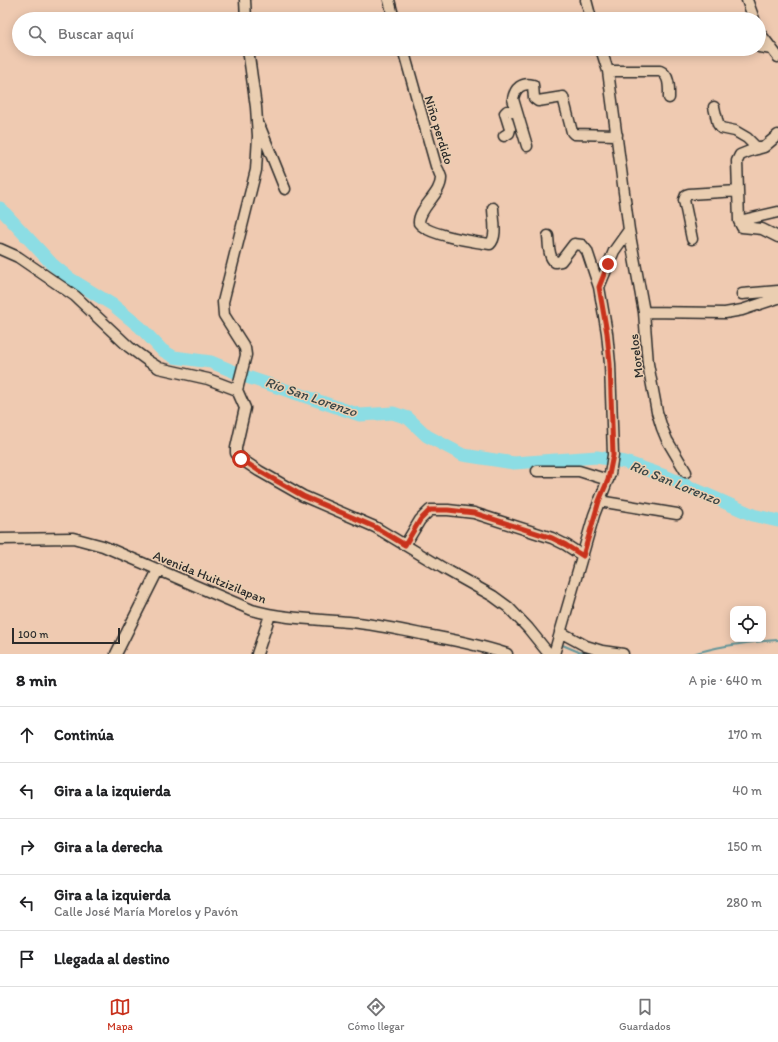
<!DOCTYPE html>
<html lang="es">
<head>
<meta charset="utf-8">
<style>
	body { margin:0; font-family:Itim,sans-serif; background:#f2f2f2; color:#202124 }
	.controls { position:absolute; right:12px; bottom:12px; display:grid; overflow:hidden; border-radius:8px; box-shadow:0 2px 10px #0003 }
	.controls button { width:36px; height:36px; display:grid; place-items:center; padding:0; border:0; border-bottom:1px solid #e0e0e0; background:#fff; color:#202124; font:20px sans-serif }
	.scale { position:absolute; left:12px; bottom:10px; width:108px; box-sizing:border-box; padding-left:4px; border:2px solid #2b2b2b; border-top:0; font-size:11px; line-height:14px; white-space:nowrap; color:#2b2b2b; -webkit-text-stroke:3px #eaceb1; paint-order:stroke }
	.stop { position:absolute; width:12px; height:12px; margin:-9px; border:3px solid #c8321e; border-radius:50%; background:#fff }
	.stop.end { background:#c8321e; border-color:#fff; box-shadow:0 1px 4px #0008 }
	.list { margin:0; padding:0; list-style:none }
	h2 { display:flex; justify-content:space-between; align-items:center; height:52px; margin:0; padding:0 16px; font-size:17px }
	h2 small { font-size:13px; font-weight:400; color:#757577 }
	.list li { display:grid; grid-template-columns:26px 1fr auto; gap:12px; align-items:center; box-sizing:border-box; height:56px; padding:0 16px; border-top:1px solid #e0e0e0 }
	.list b { display:block; font-size:15px; white-space:nowrap }
	.list p { margin:0; font-size:13px; white-space:nowrap; color:#757577 }
	.list em { font-size:13px; font-style:normal; color:#757577 }
	.icon { flex:none; width:22px; height:22px; fill:none; stroke:currentColor; stroke-width:2; stroke-linecap:round; stroke-linejoin:round }
	.map { position:relative; flex:none; width:778px; height:654px; overflow:hidden }
	.search { position:absolute; background:#fff; box-shadow:0 2px 10px #0003; left:12px; right:12px; top:12px; height:44px; display:flex; align-items:center; gap:10px; box-sizing:border-box; padding:0 14px; border-radius:22px; color:#757577; font-size:15px }
	.sheet { height:332px; background:#fff }
	nav { display:flex; justify-content:space-around; align-items:center; box-sizing:border-box; height:56px; border-top:1px solid #e0e0e0; background:#fff; font-size:11px; color:#757577 }
	nav a { display:grid; justify-items:center; gap:2px }
	nav .on { color:#c8321e }
	.map>svg:first-child { display:block }
</style>
</head>
<body>
<div class="map">
<svg width="778" height="654" viewBox="0 0 778 654">
	<rect width="100%" height="100%" fill="#efcab1"/>
	<filter id="ink" filterUnits="userSpaceOnUse"><feTurbulence type="fractalNoise" baseFrequency=".025" numOctaves="2"/><feDisplacementMap in="SourceGraphic" scale="8" xChannelSelector="R" yChannelSelector="G"/><feConvolveMatrix kernelMatrix="1 2 1 2 8 2 1 2 1" color-interpolation-filters="sRGB"/></filter>
	<g filter="url(#ink)">
		<g fill="none" stroke-linecap="round" stroke-linejoin="round">
			<path stroke="#65969a" stroke-width="2" d="M560,644L579,652L594,654
				M693,654C720,645 749,642 778,640"/>
			<path stroke="#8cdde4" stroke-width="13" d="M0,208L52,264L69,278L113,305L140,327L162,350L174,357L211,362L247,377L360,415L393,413L408,418L427,436L463,455L514,463L597,457L614,460L625,462L665,476L753,515L778,521"/>
			<g stroke="#2b2b2b" stroke-width="13">
				<path id="minor" d="M245,0L246,19
					M389,0L394,19
					M586,0L591,19
					M747,0L754,19
					M759,32L778,57
					M759,47L772,49
					M403,49L436,166C438,169 440,174 441,177C442,194 418,208 419,223C427,235 475,242 490,244C498,237 493,218 493,208
					M608,71H660C670,75 669,88 669,98
					M714,107L718,124L721,128L735,131L747,138L758,149
					M260,127L285,189
					M778,135L764,147L750,151L740,155L737,161L739,221L742,227L762,229L778,237
					M504,136L509,133L510,129L505,113L507,111L516,109
					M527,146L513,99C515,88 522,82 533,85L534,98L538,101L563,97L572,132L574,134L617,135
					M739,221L778,212
					M629,230L644,312L648,364L657,412L662,428L667,440L686,472
					M548,236C549,244 548,257 555,262L561,261L574,244L582,245L587,251L599,287
					M692,239L684,200L686,195L689,194L738,191
					M0,249L18,257L75,296L129,347L148,361L159,368L208,379L237,390L246,355L245,348L224,315L223,302L256,170L258,136L256,107L248,49
					M742,294L778,291
					M644,312L725,313L742,310L778,298
					M237,390L245,408L236,448V453L241,459L259,471L303,496L375,527L443,568L493,596L508,607L528,628L549,654
					M537,471H579L608,480
					M599,501L677,514
					M0,539L73,538L103,546L252,610C284,619 316,619 349,622C373,624 397,629 421,634C450,639 479,645 507,654
					M405,545L420,520L430,510H448L474,513L552,538L566,545L583,556
					M560,632L586,646L602,651L623,654
					M116,654L158,570
					M257,654L270,615
					M554,654L594,515L610,474L613,455L610,364L607,333L599,287L614,251L629,230L608,71L601,49"/>
			</g>
			<use href="#minor" stroke="#eaceb1" stroke-width="10"/>
		</g>
	</g>
	<g fill="none" stroke-linecap="round" stroke-linejoin="round" filter="url(#ink)">
		<path stroke="#c8321e" stroke-width="5" d="M241,459L259,471L303,496L375,527L405,545L420,520L430,510H448L474,513L552,538L566,545L583,556L599,501L608,480L613,455L610,364L607,333L599,287L608,264"/>
	</g>
	<g text-anchor="middle" dominant-baseline="central" stroke-width="3" stroke-linejoin="round" paint-order="stroke">
		<g font-size="13" fill="#2b2b2b" stroke="#eaceb1">
			<text transform="translate(439 130) rotate(73)">Niño perdido</text>
			<text transform="translate(636 356) rotate(-97)">Morelos</text>
			<text transform="translate(210 577) rotate(22)">Avenida Huitzizilapan</text>
		</g>
		<g font-size="14" font-style="italic" fill="#3a4647" stroke="#eaceb1">
			<text transform="translate(311 397) rotate(19)">Río San Lorenzo</text>
			<text transform="translate(675 483) rotate(22)">Río San Lorenzo</text>
		</g>
	</g>
</svg>
<div class="controls">
<button><svg class="icon" aria-label="locate" viewBox="0 0 24 24"><circle cx="12" cy="12" r="6"/><path d="M12 2v4M12 18v4M2 12h4M18 12h4"/></svg></button>
</div>
<div class="scale">100 m</div>
<div class="stop" style="left:241px;top:459px"></div>
<div class="stop end" style="left:608px;top:264px"></div>
<div class="search"><svg class="icon" aria-label="search" viewBox="0 0 24 24"><circle cx="10" cy="10" r="6"/><path d="M15 15l6 6"/></svg>Buscar aquí</div>
</div>
<section class="sheet">
<h2>8 min<small>A pie · 640 m</small></h2>
<ul class="list">
<li><svg class="icon" aria-label="ahead" viewBox="0 0 24 24"><path d="M12 20V5M6 11l6-6 6 6"/></svg><div><b>Continúa</b></div><em>170 m</em></li>
<li><svg class="icon" aria-label="left" viewBox="0 0 24 24"><path d="M17 20v-9H6M10 6l-5 5 5 5"/></svg><div><b>Gira a la izquierda</b></div><em>40 m</em></li>
<li><svg class="icon" aria-label="right" viewBox="0 0 24 24"><path d="M7 20v-9h11M14 6l5 5-5 5"/></svg><div><b>Gira a la derecha</b></div><em>150 m</em></li>
<li><svg class="icon" aria-label="left" viewBox="0 0 24 24"><path d="M17 20v-9H6M10 6l-5 5 5 5"/></svg><div><b>Gira a la izquierda</b><p>Calle José María Morelos y Pavón</p></div><em>280 m</em></li>
<li><svg class="icon" aria-label="arrive" viewBox="0 0 24 24"><path d="M6 21V4h12l-3 4 3 4H6"/></svg><div><b>Llegada al destino</b></div></li>
</ul>
</section>
<nav>
<a class="on"><svg class="icon" aria-label="map" viewBox="0 0 24 24"><path d="M3 6l6-2 6 2 6-2v14l-6 2-6-2-6 2zM9 4v14M15 6v14"/></svg>Mapa</a>
<a><svg class="icon" aria-label="directions" viewBox="0 0 24 24"><path d="M12 3l9 9-9 9-9-9zM9 14v-3h6M13 9l2 2-2 2"/></svg>Cómo llegar</a>
<a><svg class="icon" aria-label="saved" viewBox="0 0 24 24"><path d="M7 4h10v16l-5-4-5 4z"/></svg>Guardados</a>
</nav>
</body>
</html>
